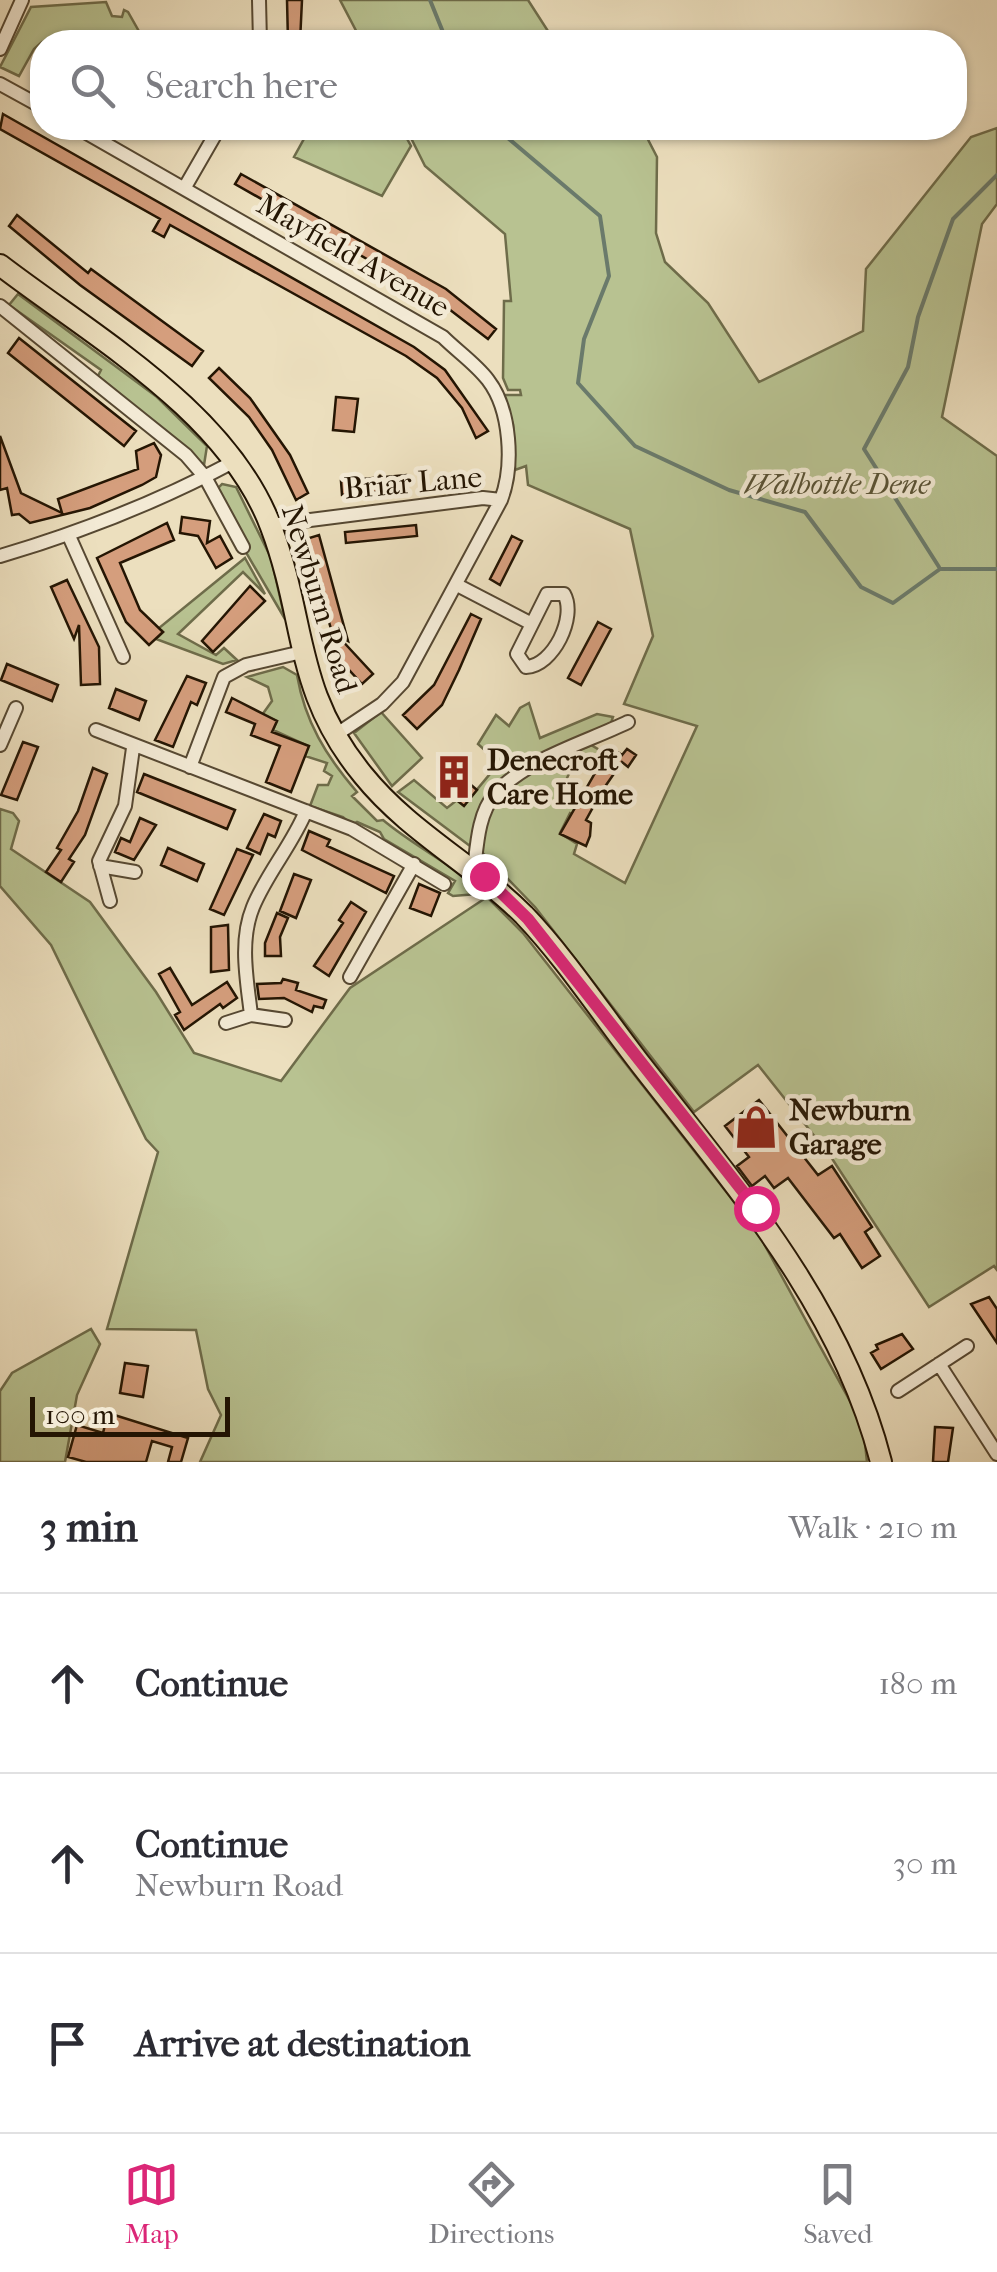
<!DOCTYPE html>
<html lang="en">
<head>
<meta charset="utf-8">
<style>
	body { margin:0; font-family:"IM FELL French Canon",serif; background:#f2f2f3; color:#2b2b33 }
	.scale { position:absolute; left:30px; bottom:25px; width:200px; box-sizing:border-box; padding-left:10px; border:5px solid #241503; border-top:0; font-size:28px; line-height:35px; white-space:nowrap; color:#241503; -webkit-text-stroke:8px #f3ead5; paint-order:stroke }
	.stop { position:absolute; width:30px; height:30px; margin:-22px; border:8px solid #db2777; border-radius:50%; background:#fff }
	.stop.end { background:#db2777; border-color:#fff; box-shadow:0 2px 10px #0008 }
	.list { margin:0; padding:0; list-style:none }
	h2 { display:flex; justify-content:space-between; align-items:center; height:130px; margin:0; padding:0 40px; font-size:42px }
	h2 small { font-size:32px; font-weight:400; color:#7c7c81 }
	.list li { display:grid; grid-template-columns:65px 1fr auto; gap:30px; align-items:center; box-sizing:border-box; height:180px; padding:0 40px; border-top:2px solid #e1e1e2 }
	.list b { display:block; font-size:38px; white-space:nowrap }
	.list p { margin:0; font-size:32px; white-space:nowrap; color:#7c7c81 }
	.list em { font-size:32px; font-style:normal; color:#7c7c81 }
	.icon { flex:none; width:55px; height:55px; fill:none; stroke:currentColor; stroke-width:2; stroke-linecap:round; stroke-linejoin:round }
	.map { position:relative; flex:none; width:997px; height:1462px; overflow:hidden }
	.search { position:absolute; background:#fff; box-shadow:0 2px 8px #0004; left:30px; right:30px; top:30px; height:110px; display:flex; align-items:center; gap:25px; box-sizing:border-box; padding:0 35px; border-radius:40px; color:#7c7c81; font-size:38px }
	.sheet { height:670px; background:#fff }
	nav { display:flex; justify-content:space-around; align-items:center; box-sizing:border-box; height:140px; border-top:2px solid #e1e1e2; background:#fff; font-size:28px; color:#7c7c81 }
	nav a { display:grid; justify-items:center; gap:5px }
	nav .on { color:#db2777 }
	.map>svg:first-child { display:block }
</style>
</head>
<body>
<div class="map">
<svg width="997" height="1462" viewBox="0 0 997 1462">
	<rect width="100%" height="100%" fill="#ecdfbe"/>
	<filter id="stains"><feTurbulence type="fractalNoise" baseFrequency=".002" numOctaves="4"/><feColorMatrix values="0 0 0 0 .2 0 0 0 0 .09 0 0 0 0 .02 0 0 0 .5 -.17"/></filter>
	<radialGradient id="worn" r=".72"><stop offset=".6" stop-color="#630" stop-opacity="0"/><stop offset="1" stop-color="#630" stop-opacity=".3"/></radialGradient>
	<path fill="#b8c291" stroke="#6e6c4a" stroke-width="2.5" d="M340,0H528L555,42H362Z
		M106,2L112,16L122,17L124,10L128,12L145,42H42L34,49L19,76L0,67L31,7Z
		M310,128H401L411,146L382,196L294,157Z
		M406,128H642L657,157L656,233L665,262L708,303L759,382L863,331L866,269L971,137L997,128V204L982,224L942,417L997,456V1270L994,1266L929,1307L831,1157L758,1065L694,1112L535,907L479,849C485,781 537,769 591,745L606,754L596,768L574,763L561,791L579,804L586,820L570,813L560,833L577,844L574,854L625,883L697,726L624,704L653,636L630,529L528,485L526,466L515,470L513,424L502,395H521L520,390H508L503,378L504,301H511L505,234L425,166Z
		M18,294L157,397L207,446L204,465L98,376L101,370L9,305Z
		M222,484L236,487L271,558L285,619L244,549L218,488Z
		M245,558L265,594L243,572L178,634L216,655L224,648L237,660L223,664L156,639L163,632L159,628Z
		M283,667L297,675C305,722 326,756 357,792L352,796L377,821L383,820C414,846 450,863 481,890L477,894L453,896L448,893L455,881L384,839L380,832L357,822L352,825L343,817L310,806L318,785H328L332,776L324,771L327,763L305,756L308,746L273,730L277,721L262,715L272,701L268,687L247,677Z
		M529,703L540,738L597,714L613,717L610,726L493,793L474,849L398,792L414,780L447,808L457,800L464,805L499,763L478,744L496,715L509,726L520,708Z
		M381,712L422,758L392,786L354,733Z
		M0,809L13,813L19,821L11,849L90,902L156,992L194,1053L281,1081L350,988L487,897L523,933L757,1231L863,1425L867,1462H200L221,1415L208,1389L196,1330L107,1329L158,1152L146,1139L51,945L0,886Z
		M91,1329L100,1344L77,1395L65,1462H0V1391L12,1373Z"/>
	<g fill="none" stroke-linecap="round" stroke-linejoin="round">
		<path stroke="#6a7a6b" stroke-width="4" d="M430,0L447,42
			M496,128L600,216L609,276L584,339L578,383L635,446L729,490L805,512L861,587L893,603L940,569H997
			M939,567L864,449L908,367L918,317L953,219L997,175"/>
	</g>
	<path fill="#d59e7d" stroke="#241503" stroke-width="2.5" d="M287,0H302L300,42H288Z
		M3,114L414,347L445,370L488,431L476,438L462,408L437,378L406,356L170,225L164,237L153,231L160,219L0,129Z
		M241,174L446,289L496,329L488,339L432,296L235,184Z
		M17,215L88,273L91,269L203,351L192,366L80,285L9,226Z
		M19,338L136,431L124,446L8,353Z
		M219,368L250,398L290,455L308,493L296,500L272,450L249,417L209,378Z
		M336,397L358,399L354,432L333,430Z
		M0,436L21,493L62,513L58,499L138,469L136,451L154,443L161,455L156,477L142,485L90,508L30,523L19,514L12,515L7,488L0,490Z
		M406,475L407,489L342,495L341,481Z
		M182,517L210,521L207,543L220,536L232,558L216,568L198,536L180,533Z
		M167,523L174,540L120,563L140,610L163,632L149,645L126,622L97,558Z
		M416,525L417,536L346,543L345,532Z
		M319,535L348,641L337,635L373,674L362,684L340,660L314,570L306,539Z
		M512,536L522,541L500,585L490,579Z
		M67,580L99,647L100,684L81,685L79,625L74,639L51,587Z
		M250,586L265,601L213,652L202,641Z
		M471,614L481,619L459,670L442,705L417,729L403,715L434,685Z
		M598,622L611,629L581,685L568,678Z
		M7,664L58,685L52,701L1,680Z
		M187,676L206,683L197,705L191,702L173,747L155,740Z
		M116,689L146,701L139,720L109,708Z
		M232,698L277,721L272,732L309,746L291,792L266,782L280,746L251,735L255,724L226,712Z
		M23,742L38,747L17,800L1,795Z
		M610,747L622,755L627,749L636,755L628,767L622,762L602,791L586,820L591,823L590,836L586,846L560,834Z
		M93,768L107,774L85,835L69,859L74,862L61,882L46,872L61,850L57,848L78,811Z
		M144,774L235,810L227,829L137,792Z
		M458,774L477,790L464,806L444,790Z
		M264,814L281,821L275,837L268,834L260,854L247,848Z
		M140,818L156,825L134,860L115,852L121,838L130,842Z
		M309,831L330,840L327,846L394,876L386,893L302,850Z
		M168,848L204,864L197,881L161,865Z
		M237,849L253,855L224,915L210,909Z
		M294,874L311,880L296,918L280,911Z
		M419,884L440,893L431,916L410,908Z
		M351,902L366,912L329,976L314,966L343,923L339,920Z
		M277,913L288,918L280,937L281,956H265V943Z
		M228,925L229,970L211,972V927Z
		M170,968L192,1005L227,982L237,998L223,1008L220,1004L184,1030L175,1015L180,1012L159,974Z
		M283,979L298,983L296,990L326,1000L323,1008L314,1006L312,1012L284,998L259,999L257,984L281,983Z
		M759,1100L818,1175L832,1166L872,1227L865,1232L880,1256L862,1268L840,1234L834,1238L788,1178L774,1188L765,1176L752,1186L737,1166L749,1157L725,1126Z
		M989,1297L997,1309V1343L971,1304Z
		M902,1334L913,1349L881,1369L871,1353L878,1349L876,1345Z
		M125,1363L148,1366L143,1397L120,1393Z
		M108,1413L188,1438L181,1462H168L172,1447L152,1441L146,1462H86L68,1457L77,1425L103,1433Z
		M935,1427L953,1428L948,1462H933Z"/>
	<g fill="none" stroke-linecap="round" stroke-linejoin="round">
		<g stroke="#564832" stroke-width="16">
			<path id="minor" d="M259,0L260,42
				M0,49L22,0
				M0,84L42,107
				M78,128L443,337C457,351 476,364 488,380C511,410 514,466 501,500L403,682L382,704L334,736
				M185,187L219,128
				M0,306L186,455L205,477L243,547
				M271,525L483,498L501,500
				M69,536L123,657
				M0,556C82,532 160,501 235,461
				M457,585L532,624L517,654L526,667C553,666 577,617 564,594H547L532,624
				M96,730L352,829L444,884
				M0,745L16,708
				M190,767L224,677L246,665L302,652
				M100,866L135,872
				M474,870C477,845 478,814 495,794C526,759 587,742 628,722
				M110,901L99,861L125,806L133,748
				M350,977L414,864
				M251,1015C247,980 239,941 253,907C267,873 292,845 306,811
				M226,1023L251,1015L285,1020
				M939,1364L997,1454
				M898,1391L967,1346"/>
		</g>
		<g stroke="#241503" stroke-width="24">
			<path id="primary" d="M0,265C94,337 228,412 271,527C307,622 293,690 363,775C409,832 473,864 524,915C567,960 603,1016 642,1066C737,1188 842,1308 881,1462"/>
		</g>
		<use href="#minor" stroke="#f3ead5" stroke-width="12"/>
		<use href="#primary" stroke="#ecdfbe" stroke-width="20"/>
	</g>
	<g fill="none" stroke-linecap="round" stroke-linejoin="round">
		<path stroke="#db2777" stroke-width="12" d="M484,876L528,919L756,1208"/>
	</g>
	<defs>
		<g id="building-bare" transform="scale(3.45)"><path d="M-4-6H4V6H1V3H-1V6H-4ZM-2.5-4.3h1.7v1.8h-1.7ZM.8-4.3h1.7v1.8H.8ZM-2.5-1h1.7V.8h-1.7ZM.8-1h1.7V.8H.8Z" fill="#8f2418" stroke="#f3ead5" stroke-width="2.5" paint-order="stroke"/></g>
		<g id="shop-bare" transform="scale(3.45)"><path d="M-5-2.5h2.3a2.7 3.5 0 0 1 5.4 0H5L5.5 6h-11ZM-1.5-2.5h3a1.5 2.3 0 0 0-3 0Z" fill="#8f2418" stroke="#f3ead5" stroke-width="2.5" paint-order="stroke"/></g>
	</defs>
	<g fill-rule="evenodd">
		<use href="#building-bare" x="454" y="777"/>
		<use href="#shop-bare" x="756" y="1127"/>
	</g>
	<g text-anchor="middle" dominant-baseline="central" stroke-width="9" stroke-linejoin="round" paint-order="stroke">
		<g font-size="30" fill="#241503" stroke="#f3ead5">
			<text transform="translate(353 256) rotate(30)">Mayfield Avenue</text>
			<text transform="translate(413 483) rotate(-5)">Briar Lane</text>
			<text transform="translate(319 599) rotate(73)">Newburn Road</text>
		</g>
		<g font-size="30" font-style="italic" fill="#585235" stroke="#f3ead5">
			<text x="837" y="484">Walbottle Dene</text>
		</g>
		<g font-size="30" font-weight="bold" fill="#241503" stroke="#f3ead5" text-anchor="start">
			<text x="487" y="760">Denecroft<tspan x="487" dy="34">Care Home</tspan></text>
			<text x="789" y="1110">Newburn<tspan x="789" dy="34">Garage</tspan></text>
		</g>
	</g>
	<rect width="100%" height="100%" filter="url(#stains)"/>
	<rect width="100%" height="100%" fill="url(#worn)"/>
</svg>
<div class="scale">100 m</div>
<div class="stop" style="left:756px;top:1208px"></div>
<div class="stop end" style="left:484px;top:876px"></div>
<div class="search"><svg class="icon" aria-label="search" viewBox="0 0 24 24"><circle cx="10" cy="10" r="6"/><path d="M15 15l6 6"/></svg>Search here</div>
</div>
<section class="sheet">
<h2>3 min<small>Walk · 210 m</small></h2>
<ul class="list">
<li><svg class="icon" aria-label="ahead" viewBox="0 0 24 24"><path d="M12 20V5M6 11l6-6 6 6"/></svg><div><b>Continue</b></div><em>180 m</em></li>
<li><svg class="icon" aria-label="ahead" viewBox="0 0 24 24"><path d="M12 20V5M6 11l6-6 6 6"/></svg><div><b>Continue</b><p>Newburn Road</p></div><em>30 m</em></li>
<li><svg class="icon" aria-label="arrive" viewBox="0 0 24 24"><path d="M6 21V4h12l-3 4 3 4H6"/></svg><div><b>Arrive at destination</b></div></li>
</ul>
</section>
<nav>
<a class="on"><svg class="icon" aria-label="map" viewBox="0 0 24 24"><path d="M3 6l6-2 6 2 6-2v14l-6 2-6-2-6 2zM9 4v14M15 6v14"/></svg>Map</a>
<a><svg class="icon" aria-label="directions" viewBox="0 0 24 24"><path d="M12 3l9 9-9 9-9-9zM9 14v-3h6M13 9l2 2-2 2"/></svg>Directions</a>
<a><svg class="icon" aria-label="saved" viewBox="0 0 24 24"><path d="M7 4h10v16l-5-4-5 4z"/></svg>Saved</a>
</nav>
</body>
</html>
